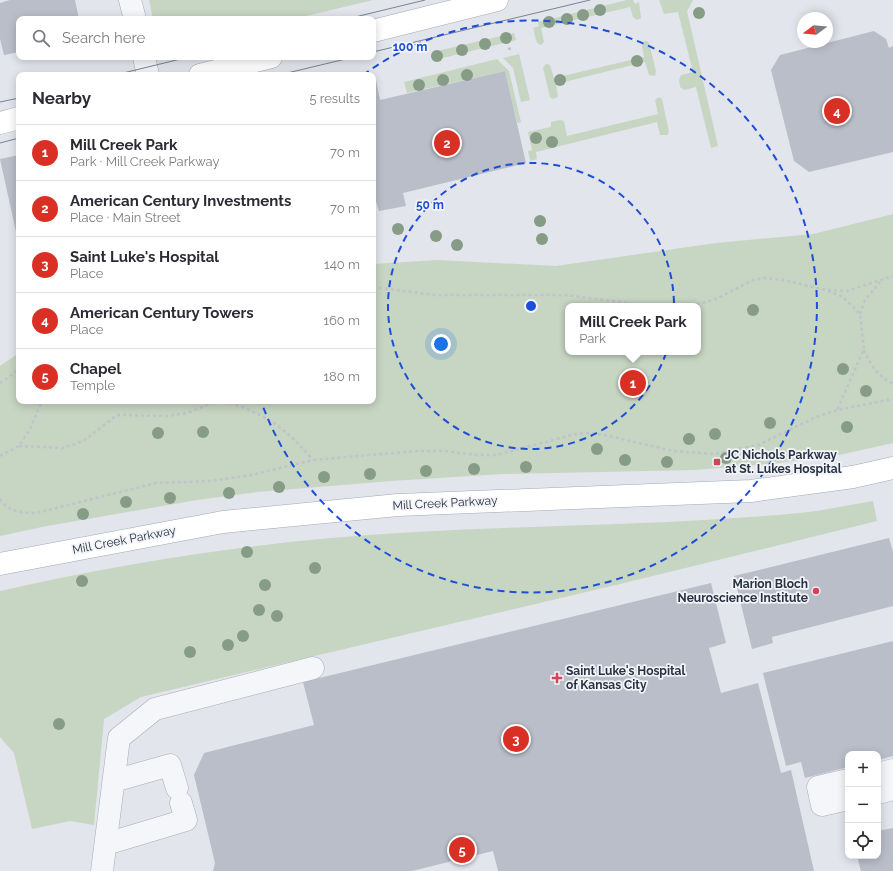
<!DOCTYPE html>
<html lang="en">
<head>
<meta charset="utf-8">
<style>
	body { margin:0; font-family:Raleway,sans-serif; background:#f2f2f3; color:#2b2b33 }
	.controls { position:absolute; right:12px; bottom:12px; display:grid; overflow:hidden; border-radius:8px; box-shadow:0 2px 10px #0003 }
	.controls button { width:36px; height:36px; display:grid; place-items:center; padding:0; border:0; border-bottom:1px solid #e1e1e2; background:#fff; color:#2b2b33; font:20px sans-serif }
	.compass { position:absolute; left:797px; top:12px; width:36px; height:36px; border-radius:50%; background:#fff; box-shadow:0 2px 10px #0003; rotate:254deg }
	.you { position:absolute; left:441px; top:344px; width:14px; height:14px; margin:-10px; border:3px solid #fff; border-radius:50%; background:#1a73e8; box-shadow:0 0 0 6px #1a73e833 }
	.badge { display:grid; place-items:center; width:26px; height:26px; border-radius:50%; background:#d93025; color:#fff; font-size:13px; font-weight:700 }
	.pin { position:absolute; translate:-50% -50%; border:2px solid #fff; box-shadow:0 1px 4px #0006 }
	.popup { position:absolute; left:565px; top:303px; width:136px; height:52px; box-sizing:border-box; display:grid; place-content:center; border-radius:8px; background:#fff; filter:drop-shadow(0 1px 3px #0005); font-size:13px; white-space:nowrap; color:#7c7c81 }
	.popup b { font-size:15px; color:#2b2b33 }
	.popup::after { content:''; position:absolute; left:50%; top:100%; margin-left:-8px; border:8px solid transparent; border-top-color:#fff }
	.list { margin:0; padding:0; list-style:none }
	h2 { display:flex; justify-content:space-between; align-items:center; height:52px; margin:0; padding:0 16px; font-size:17px }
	h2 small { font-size:13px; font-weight:400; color:#7c7c81 }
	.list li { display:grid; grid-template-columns:26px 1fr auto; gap:12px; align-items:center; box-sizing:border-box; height:56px; padding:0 16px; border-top:1px solid #e1e1e2 }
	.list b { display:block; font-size:15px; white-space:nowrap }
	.list p { margin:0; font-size:13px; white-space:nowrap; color:#7c7c81 }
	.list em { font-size:13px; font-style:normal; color:#7c7c81 }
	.icon { flex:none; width:22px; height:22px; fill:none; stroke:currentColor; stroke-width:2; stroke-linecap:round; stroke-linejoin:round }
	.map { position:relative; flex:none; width:893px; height:871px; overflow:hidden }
	.search { position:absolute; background:#fff; box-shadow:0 2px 10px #0003; left:16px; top:16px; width:360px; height:44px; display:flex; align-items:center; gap:10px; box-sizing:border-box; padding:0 14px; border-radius:8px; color:#7c7c81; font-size:15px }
	.panel { position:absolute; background:#fff; box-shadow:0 2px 10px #0003; left:16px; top:72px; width:360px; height:332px; border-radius:8px }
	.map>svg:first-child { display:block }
</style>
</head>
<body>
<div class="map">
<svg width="893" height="871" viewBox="0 0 893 871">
	<rect width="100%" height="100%" fill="#e2e5eb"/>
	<path fill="#c7d5c3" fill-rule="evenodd" d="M149,0H373L294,19H153Z
		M627,0H633L635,4L639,2L641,18L637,20L633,17L630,7L541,28L544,42L541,45L537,43L533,28L539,26L538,22Z
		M659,0H693L687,11L718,146L711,148L696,87L684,90L680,87L679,80L681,75L693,72L678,12L664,14Z
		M514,33L516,40L435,60L433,52Z
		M644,41H647L649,43L656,71L655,76L649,75L645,62L556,84L558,97L553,99L550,97L543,68L546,64L550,65L554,78L644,57L642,45Z
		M519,54L530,100L521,102L513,68L503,58Z
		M497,59L509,71L521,122L517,123L505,71L407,93L404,82Z
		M659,97L662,99L669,132L667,135H660L657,122L536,152L537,159L530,161L528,151L532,150L528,132L551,127V122L560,120L564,121L567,136L658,114L655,100Z
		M893,214V443L839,455L769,464L694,470L503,474L391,481L257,492L197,500L47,526L0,536V366L19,353V401H373V264L437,260L556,266L716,243L813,234ZM568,306H698V352H568Z
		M873,501L877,521L620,584L141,697L104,719L94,825L70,821L32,829L14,753L0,737V591C110,566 219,548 331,538C487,524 643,528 799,513C823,511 848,505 873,501Z"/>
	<path fill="#b9bec8" d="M10,0H75L79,19H19V52L4,55L0,39V3Z
		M874,31L886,39L889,48L893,46V152L809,172L794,161L771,70L780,55Z
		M505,71L526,163L403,193L406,206L379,211L373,192V81L376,80L380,100Z
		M19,155V241H18L0,159Z
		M889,538L893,552V606L772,637L773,643L752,649L734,576Z
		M711,583L726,643L709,648L721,693L758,683L781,773L791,770L814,871H498L493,851L412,871H213L215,863L194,775L204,753L314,725L303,682Z
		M893,641V756L878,760V754H848V767L805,778L801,762L786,766L763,673Z
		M893,828V871H861L857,856H878V831Z"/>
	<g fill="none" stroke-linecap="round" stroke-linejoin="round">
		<g stroke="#a7acb5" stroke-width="23">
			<path id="minor" d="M130,0L135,19
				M144,57L148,75
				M878,774L893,770
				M848,780L818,787L822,805L848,799
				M114,781L170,765L177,788
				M878,793L893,789
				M106,844L186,820L181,803
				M102,871L119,738L155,709L313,668"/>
		</g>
		<g stroke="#a0a9b7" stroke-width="23">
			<path id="major" d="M373,31L497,0
				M200,75L271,57
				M0,123L19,118
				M0,564L223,522L398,505L751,491L853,477L893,468"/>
		</g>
		<path stroke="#c0c3ca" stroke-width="2.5" stroke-dasharray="3 3" stroke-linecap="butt" d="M508,49L513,48
			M373,287L434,295H565L654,306
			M828,291L843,297L860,314L864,349L837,410
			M691,306L716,299L753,280L765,278L783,280L826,290L847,291L893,276
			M860,314L865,300L880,282
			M864,350C870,365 878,376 893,384
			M0,383L19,370
			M224,401C268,415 283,426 313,460
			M19,446L62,448L76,444L86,439L117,415L168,416L187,413L218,401
			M0,456L19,446L29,431L42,401
			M0,499C8,512 22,513 36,513L156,483L211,481L252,475L313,460L417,451H444L476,455H496L576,434L591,433L609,436L673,451L714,454L758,445L816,417L837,410L893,399"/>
		<use href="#minor" stroke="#f5f6f9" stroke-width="22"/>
		<use href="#major" stroke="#fff" stroke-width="22"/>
		<path stroke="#7a8495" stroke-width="1" d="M347,19L425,0
			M373,52L590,0
			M115,75L189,57
			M279,75L354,57
			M0,102L19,98
			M0,143L19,138"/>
	</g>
	<g fill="#879c87">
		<circle cx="600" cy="10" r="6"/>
		<circle cx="699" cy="13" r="6"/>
		<circle cx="583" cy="15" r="6"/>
		<circle cx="567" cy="19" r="6"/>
		<circle cx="549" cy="22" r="6"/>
		<circle cx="506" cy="38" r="6"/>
		<circle cx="485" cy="44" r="6"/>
		<circle cx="462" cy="50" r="6"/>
		<circle cx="437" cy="56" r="6"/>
		<circle cx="637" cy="61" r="6"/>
		<circle cx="467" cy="75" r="6"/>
		<circle cx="443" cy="80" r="6"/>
		<circle cx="560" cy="80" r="6"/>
		<circle cx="419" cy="85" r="6"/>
		<circle cx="536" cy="138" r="6"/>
		<circle cx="552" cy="142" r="6"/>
		<circle cx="540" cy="221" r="6"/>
		<circle cx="398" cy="229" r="6"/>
		<circle cx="436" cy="236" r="6"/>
		<circle cx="542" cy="239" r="6"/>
		<circle cx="457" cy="245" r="6"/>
		<circle cx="753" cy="310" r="6"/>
		<circle cx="843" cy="369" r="6"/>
		<circle cx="866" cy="391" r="6"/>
		<circle cx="770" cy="423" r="6"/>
		<circle cx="847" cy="427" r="6"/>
		<circle cx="203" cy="432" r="6"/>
		<circle cx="158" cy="433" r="6"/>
		<circle cx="715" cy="434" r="6"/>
		<circle cx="689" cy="439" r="6"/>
		<circle cx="597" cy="449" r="6"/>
		<circle cx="726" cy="458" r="6"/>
		<circle cx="625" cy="460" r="6"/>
		<circle cx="667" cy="462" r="6"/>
		<circle cx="526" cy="467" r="6"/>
		<circle cx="474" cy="469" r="6"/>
		<circle cx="426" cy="471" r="6"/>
		<circle cx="370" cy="474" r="6"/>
		<circle cx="324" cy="477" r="6"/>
		<circle cx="279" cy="487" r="6"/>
		<circle cx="229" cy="493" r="6"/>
		<circle cx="170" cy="498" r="6"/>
		<circle cx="126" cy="502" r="6"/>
		<circle cx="83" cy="514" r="6"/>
		<circle cx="247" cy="552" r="6"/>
		<circle cx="315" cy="568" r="6"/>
		<circle cx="82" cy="581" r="6"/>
		<circle cx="265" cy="585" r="6"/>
		<circle cx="259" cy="610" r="6"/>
		<circle cx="277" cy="616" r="6"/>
		<circle cx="243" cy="636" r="6"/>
		<circle cx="228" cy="645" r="6"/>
		<circle cx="190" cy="652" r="6"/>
		<circle cx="59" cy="724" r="6"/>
	</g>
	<g fill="none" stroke="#1d4ed8" stroke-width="2" stroke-dasharray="7 5">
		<circle cx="531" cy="306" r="143"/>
		<path d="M363 75A286 286 0 1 1 261 401"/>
	</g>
	<g fill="#d44357" stroke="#f2f4f8" stroke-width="1.5">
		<rect x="713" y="458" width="8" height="8" rx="2"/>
		<circle cx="816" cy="591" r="4"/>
		<path d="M555 672h4v4h4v4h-4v4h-4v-4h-4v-4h4z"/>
	</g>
	<g text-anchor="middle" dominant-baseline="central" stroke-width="3.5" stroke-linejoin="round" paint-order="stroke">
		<g font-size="12" font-weight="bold" fill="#293243" stroke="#f2f4f8" text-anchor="start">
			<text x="725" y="455">JC Nichols Parkway<tspan x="725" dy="14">at St. Lukes Hospital</tspan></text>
			<text x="808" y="584" text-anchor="end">Marion Bloch<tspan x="808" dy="14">Neuroscience Institute</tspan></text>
			<text x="566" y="671">Saint Luke's Hospital<tspan x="566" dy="14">of Kansas City</tspan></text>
		</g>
		<g font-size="12" fill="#293243" stroke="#f2f4f8">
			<text transform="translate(445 503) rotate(-3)">Mill Creek Parkway</text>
			<text transform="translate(124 540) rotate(-11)">Mill Creek Parkway</text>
		</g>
	</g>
	<circle cx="531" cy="306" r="6" fill="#1d4ed8" stroke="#f2f4f8" stroke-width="2"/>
	<g font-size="12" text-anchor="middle" font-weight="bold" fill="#1d4ed8" stroke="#f2f4f8" stroke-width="3.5" stroke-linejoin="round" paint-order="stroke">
		<text x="410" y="51">100 m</text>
		<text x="430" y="209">50 m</text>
	</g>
</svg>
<div class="controls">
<button>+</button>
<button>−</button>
<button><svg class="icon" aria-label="locate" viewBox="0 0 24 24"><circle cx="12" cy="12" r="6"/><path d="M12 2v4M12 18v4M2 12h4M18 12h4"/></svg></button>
</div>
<svg class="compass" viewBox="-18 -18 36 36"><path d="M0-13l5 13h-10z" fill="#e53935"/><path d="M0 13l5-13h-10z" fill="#7c7c81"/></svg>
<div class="you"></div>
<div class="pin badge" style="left:633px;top:383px">1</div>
<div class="popup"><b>Mill Creek Park</b>Park</div>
<div class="pin badge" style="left:447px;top:143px">2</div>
<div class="pin badge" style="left:516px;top:739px">3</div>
<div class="pin badge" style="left:837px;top:111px">4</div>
<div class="pin badge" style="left:462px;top:850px">5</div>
<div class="search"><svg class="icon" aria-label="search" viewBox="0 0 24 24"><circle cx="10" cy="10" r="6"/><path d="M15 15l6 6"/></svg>Search here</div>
<section class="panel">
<h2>Nearby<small>5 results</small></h2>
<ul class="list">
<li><span class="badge">1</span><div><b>Mill Creek Park</b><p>Park · Mill Creek Parkway</p></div><em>70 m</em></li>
<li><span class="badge">2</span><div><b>American Century Investments</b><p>Place · Main Street</p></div><em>70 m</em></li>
<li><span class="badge">3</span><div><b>Saint Luke's Hospital</b><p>Place</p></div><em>140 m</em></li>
<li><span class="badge">4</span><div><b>American Century Towers</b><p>Place</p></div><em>160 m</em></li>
<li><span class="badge">5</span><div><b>Chapel</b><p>Temple</p></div><em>180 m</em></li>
</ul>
</section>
</div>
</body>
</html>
